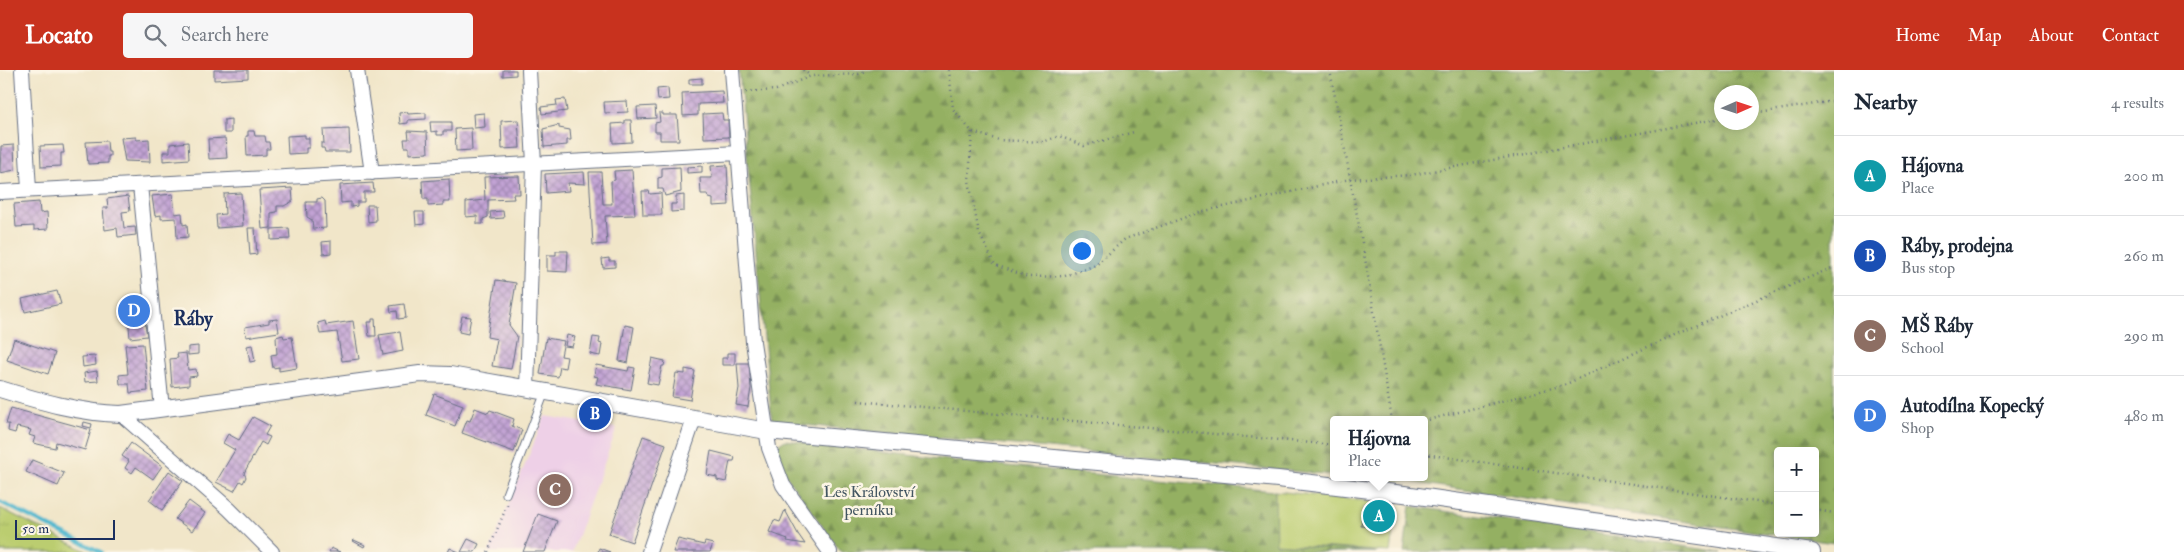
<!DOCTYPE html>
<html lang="en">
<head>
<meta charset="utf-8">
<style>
	body { margin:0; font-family:"IM FELL Double Pica",serif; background:#f6f6f7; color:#1f2937 }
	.controls { position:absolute; right:15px; bottom:15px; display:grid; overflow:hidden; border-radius:5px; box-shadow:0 2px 12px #0003 }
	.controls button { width:45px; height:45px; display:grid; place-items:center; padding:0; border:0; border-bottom:1px solid #e0e1e3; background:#fff; color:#1f2937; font:25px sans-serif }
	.compass { position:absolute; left:1714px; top:15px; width:45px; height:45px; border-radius:50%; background:#fff; box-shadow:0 2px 12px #0003; rotate:87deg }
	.scale { position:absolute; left:15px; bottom:12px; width:100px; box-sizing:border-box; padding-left:5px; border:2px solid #1b2f5e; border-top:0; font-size:14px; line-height:18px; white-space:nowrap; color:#1b2f5e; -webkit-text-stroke:4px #fcf5e5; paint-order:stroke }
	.you { position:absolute; left:1081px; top:180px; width:18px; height:18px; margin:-12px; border:4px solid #fff; border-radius:50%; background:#1a73e8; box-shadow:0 0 0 8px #1a73e833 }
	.badge { display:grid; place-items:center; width:32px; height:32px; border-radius:50%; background:#c8321e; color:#fff; font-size:16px; font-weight:700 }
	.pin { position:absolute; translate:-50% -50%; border:2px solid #fff; box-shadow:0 1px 5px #0006 }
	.popup { position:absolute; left:1330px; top:346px; width:98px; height:65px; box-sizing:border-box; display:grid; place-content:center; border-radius:5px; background:#fff; filter:drop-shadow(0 1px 4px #0005); font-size:16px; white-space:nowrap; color:#747a83 }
	.popup b { font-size:19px; color:#1f2937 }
	.popup::after { content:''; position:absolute; left:50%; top:100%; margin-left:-10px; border:10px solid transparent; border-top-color:#fff }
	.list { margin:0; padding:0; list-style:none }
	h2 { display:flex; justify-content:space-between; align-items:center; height:65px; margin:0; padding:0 20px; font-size:21px }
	h2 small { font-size:16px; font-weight:400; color:#747a83 }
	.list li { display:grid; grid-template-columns:32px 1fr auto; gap:15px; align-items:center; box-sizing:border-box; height:80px; padding:0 20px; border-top:1px solid #e0e1e3 }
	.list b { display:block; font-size:19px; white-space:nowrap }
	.list p { margin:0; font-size:16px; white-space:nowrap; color:#747a83 }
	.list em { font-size:16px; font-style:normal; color:#747a83 }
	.icon { flex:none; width:28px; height:28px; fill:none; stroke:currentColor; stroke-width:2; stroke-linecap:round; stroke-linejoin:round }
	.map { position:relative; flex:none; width:1834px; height:482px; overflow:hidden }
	header { display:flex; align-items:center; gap:30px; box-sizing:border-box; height:70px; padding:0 25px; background:#c8321e; color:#fff }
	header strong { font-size:24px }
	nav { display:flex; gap:28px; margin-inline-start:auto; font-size:18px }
	.search { width:350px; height:45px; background:#f6f6f7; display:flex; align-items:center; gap:12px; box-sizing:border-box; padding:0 18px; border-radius:5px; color:#747a83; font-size:19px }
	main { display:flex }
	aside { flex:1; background:#fff }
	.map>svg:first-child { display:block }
</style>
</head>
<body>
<header>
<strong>Locato</strong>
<div class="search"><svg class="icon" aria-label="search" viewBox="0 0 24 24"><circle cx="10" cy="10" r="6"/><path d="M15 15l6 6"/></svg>Search here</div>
<nav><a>Home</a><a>Map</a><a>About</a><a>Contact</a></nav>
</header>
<main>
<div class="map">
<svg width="1834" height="482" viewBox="0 0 1834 482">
	<defs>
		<pattern id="grass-tufts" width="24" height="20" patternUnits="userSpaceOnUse" patternTransform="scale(1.25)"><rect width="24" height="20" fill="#bbcd70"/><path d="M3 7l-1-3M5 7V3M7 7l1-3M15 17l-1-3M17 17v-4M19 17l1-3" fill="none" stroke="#a0b063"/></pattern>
		<pattern id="forest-firs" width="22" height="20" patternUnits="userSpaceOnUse" patternTransform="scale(1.25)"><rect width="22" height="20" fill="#94b062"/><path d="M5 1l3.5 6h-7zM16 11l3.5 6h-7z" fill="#789054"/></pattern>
		<pattern id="building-cross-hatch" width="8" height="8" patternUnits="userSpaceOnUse" patternTransform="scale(1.25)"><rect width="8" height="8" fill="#c2a3d4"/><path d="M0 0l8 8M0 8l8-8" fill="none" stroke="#9d85af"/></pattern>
	</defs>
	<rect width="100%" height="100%" fill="#fcf5e5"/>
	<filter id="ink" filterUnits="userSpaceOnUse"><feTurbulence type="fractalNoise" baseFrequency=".02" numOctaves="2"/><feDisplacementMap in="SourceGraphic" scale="10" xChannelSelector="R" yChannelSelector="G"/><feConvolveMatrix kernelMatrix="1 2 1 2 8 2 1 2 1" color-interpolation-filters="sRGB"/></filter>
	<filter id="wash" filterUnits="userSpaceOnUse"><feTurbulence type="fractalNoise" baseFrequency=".0096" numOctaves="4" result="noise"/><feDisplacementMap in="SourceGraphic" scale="20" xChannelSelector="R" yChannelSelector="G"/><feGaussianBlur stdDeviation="1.12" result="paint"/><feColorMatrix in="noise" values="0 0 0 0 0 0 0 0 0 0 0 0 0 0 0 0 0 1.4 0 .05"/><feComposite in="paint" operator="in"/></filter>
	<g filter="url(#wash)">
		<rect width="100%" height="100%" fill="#f1e6c9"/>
		<path fill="#eed0e7" d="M545,346L617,358L572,482H489Z"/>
		<path fill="url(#grass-tufts)" stroke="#6b7e67" d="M0,438L88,482H0Z"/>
		<path fill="url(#forest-firs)" stroke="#587060" fill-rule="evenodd" d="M739,0H1834V473L1402,411L1360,407H1424V350H1334V405L772,352ZM1722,22H1752V52H1722ZM1778,381H1815V463H1778Z
			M785,370L964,392L1275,421L1277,474L1376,482H841L785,404L778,383V375Z
			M1410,436L1722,482H1404Z"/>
		<path fill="#bbcd70" stroke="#6b7e67" d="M1275,421L1392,434L1396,436V441L1390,482L1276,474Z"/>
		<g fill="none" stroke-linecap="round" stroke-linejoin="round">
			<path stroke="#51b8cf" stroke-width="4" d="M0,432L101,482"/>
		</g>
		<g id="blocks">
			<path fill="url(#building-cross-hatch)" d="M214,0H248V8L214,10Z
				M503,0H516V5L503,6Z
				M702,8V14H689V9Z
				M668,18L669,29L658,30L657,19Z
				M722,21L723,33L698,34V45L683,46L682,23Z
				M565,29L567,41L542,44L541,37L557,35L556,30Z
				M627,31L628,42L605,43L604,32Z
				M655,36L656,48L638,49L637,37Z
				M407,42L408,44L426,43V49L408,50V53L400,54L399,43Z
				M484,43L485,57L474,58L473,44Z
				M659,43H663V45H677L679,70H660V62H655V53L660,52Z
				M722,43L723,50H728L729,67L704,68L703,44Z
				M231,49V63H224V50Z
				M518,50L520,78L502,79L501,51Z
				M625,50H631L632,72L613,73L612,54L625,53Z
				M430,52H451V61H443V65H437V61L431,62Z
				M559,55V58L570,60L571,70H567V75L544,77L543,59Z
				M471,58L472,80L456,81L455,59Z
				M349,59L350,82H325L324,78H321V73H324L323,60Z
				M248,61H254L255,66H265L266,72H269L270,79H266V85L247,86L246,66H248Z
				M408,61L427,62L428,83L409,84V77H405L404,69H409Z
				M305,65V68H309V78H306V83L288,84L287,66Z
				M136,67V70L149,69L150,92L125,91L121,68Z
				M225,68L227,88L209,89L208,69Z
				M107,71L108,82H110V86H108V93L88,94L86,72Z
				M188,72L189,89L163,91V82H170V74Z
				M14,75L15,100L0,103L1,76Z
				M63,75L64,83H61V96L41,97L40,76Z
				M727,95L729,135L713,136V129L709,128L708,124H701L700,108H712L711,96Z
				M702,96V102L687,103V97Z
				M680,97L681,122L665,126L663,119H658V108L662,107V98Z
				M632,100L635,145L605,146L607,174L593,175L589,102H601L603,134H612L611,111L615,110L614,101Z
				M584,102L585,114L568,113L569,121L546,123L545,104Z
				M519,106L520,124H513L514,129L488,130V147L483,149V154H477V146L466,147V132L485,130L484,107Z
				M449,109L450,132H443V135L428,136V129H423L422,111Z
				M373,113L374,122H364V132H357V136L351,137V132L341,133L340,115Z
				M292,118L293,131L284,136H277V142L271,143V158L262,159L259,120Z
				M642,121H649L650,124L661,123L662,145H643Z
				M241,123L243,156L217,158L216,145L225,144L224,124Z
				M173,124L175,144L182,143L183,155L187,154L188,167L177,168L176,148L161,149V145L155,146L152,126Z
				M684,125V141L671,142V134H676V126Z
				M128,126L130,141L122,142L124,158L135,157L136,165L118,167L117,158L105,160L103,138H108L107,129Z
				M322,128L325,131L326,158L313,159L312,150L307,147L306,132H317V129Z
				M39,132L40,143L47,142L48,159L34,160V156L16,157L14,134Z
				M367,135H375L376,151L368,152Z
				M503,141L504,148L491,149L490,142Z
				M415,142H424V154L416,155Z
				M248,158H255L257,184L250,185Z
				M289,158L290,169L271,170V159Z
				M331,171V183L323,184L322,172Z
				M556,181H568L567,202L547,201V185H556Z
				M609,188V191H615V197L603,198L602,189Z
				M496,210L516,213L509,255L517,266L511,299L492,296L497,269L487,267Z
				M57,221L61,234L25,242L22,229Z
				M141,231L147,266L130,268L128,244H124L122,233Z
				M404,234L406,248L398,249L397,241L391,242L390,236Z
				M462,246L471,247L468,264L459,262Z
				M277,249L279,262L246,267L245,257L269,253V250Z
				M372,249H375L376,266H369L367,252H372Z
				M325,251L326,255L353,251L359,289L342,291L337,262L320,264L318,253Z
				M625,255L634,257L628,293L619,291Z
				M400,262L403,281L383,285L379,265Z
				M283,265L284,268L292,267L297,298L279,301V297L273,298L271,285L277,284L276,267Z
				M567,265L575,267L572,277L565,276Z
				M593,267L600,268L599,273L602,274L600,286L590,284Z
				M546,268L564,271L561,286L567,287L565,298L560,297L558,307L540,304Z
				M14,269L55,283L48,304L7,290Z
				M143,274L148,321L130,323L129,314H120L119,305L128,304L125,275Z
				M252,275L255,291L250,292L247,276Z
				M198,276V284L188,285V277Z
				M186,283L188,300L196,299L197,306L189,307V315L172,317L170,289L178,288L177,284Z
				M727,283H735V295H722V288H727Z
				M95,286L96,295L83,297L82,287Z
				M652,288L665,291L664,296H662L658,315L647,313Z
				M737,293H749L751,318L748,337L736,335L739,318Z
				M596,295L628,301L629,297L635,298L631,320L596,314L598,307L594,306Z
				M685,299L695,301L690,330L672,327L676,303L685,304Z
				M97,301L98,311L85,312L84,303Z
				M434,324L463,335L455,356L426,345Z
				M11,338L91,360L85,380L56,372L55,378L33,373L35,367L29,365L31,360L17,357L15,363L8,361L9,354H6Z
				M475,338L488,343L490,340L514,349L512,356L522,360L514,382L462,363L467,350L470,351Z
				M253,347L270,356L265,365L270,367L266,375L261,372L244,403L246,407L243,413L240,411L234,421L216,412L235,380L223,373L228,364L239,370Z
				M84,352L92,354L91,358L83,356Z
				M643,366L666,374L632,472L609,464Z
				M131,373L162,396L153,409L136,397L132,403L125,398L129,391L122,386Z
				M711,381L735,387L734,391H730L726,412L717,410V407L707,405Z
				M32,390L64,403L58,416L26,402Z
				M169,401L183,411L162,440L149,430Z
				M189,431L205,443L192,461L175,449Z
				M1363,437L1396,441L1394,453L1374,450L1373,457L1361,456Z
				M785,440L798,464L805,474L787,471L788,469L769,462L774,450L780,452Z
				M538,444L557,451L545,482H523Z
				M468,469L479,474L475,482H461Z
				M678,469L704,475L705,472L713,474L710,482H673Z
				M354,470L365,475L364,477L353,471Z
				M331,478L340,482H329Z
				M450,478L459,482H448Z
				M599,478L610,482H598Z"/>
		</g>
	</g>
	<g filter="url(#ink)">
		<use href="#blocks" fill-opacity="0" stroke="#666f83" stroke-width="1"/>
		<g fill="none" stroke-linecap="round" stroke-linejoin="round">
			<g stroke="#666f83" stroke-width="9">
				<path id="service" d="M506,424L545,322"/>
			</g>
			<g stroke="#666f83" stroke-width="16">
				<path id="minor" d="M22,0L29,120
					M357,0L372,103
					M732,0L753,272L769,378L783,415L830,482
					M140,115L162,339
					M0,122L738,83
					M527,319L534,94L529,0
					M121,344L229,439L272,482
					M649,482L694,349"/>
			</g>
			<g stroke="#666f83" stroke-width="18">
				<path id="tertiary" d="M0,319C39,331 80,343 121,344L420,304L450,305L767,361L1278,409L1404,424L1812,482"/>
			</g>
			<path stroke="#666f83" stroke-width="2.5" stroke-dasharray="1 4" stroke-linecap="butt" d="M803,0L811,6
				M949,0L953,39L972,62L999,70L1043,72L1059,66L1084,76L1134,62
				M1330,0L1366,194L1392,350
				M746,22L776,20L811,6L859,4L867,0
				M1752,44L1834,31
				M972,62L969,111L979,163L995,195L1028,207L1065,206L1096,195L1125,169L1200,142L1350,109L1411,105L1722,48
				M858,331L1334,375
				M1424,351L1564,315L1672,266L1834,197
				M1424,384L1778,435
				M1815,440L1834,443
				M488,482L508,433"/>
			<use href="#service" stroke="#fff" stroke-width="7"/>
			<use href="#minor" stroke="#fff" stroke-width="14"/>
			<use href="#tertiary" stroke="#fff" stroke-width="16"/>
		</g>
	</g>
	<g text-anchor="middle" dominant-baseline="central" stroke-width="5" stroke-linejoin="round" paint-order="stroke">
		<g font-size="16" fill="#435662" stroke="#fcf5e5">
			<text x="869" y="422">Les Království<tspan x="869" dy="18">perníku</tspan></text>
		</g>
		<g font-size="19" font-weight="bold" fill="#1b2f5e" stroke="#fcf5e5">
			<text x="193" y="249">Ráby</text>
		</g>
	</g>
</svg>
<div class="controls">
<button>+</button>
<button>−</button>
</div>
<svg class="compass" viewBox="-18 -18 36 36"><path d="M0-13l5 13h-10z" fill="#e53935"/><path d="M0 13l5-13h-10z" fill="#747a83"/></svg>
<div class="scale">50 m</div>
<div class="you"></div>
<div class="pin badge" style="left:1379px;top:446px;background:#0f9aa8">A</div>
<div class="popup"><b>Hájovna</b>Place</div>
<div class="pin badge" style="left:595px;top:344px;background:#1a4fb4">B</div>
<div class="pin badge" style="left:555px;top:420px;background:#8d6e63">C</div>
<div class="pin badge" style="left:134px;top:241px;background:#3f7fe0">D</div>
</div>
<aside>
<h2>Nearby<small>4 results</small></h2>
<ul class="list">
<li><span class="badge" style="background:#0f9aa8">A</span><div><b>Hájovna</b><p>Place</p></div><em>200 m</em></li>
<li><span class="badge" style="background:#1a4fb4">B</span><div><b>Ráby, prodejna</b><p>Bus stop</p></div><em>260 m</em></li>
<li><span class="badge" style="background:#8d6e63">C</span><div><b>MŠ Ráby</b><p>School</p></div><em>290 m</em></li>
<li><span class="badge" style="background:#3f7fe0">D</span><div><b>Autodílna Kopecký</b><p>Shop</p></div><em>480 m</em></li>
</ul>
</aside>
</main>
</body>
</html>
